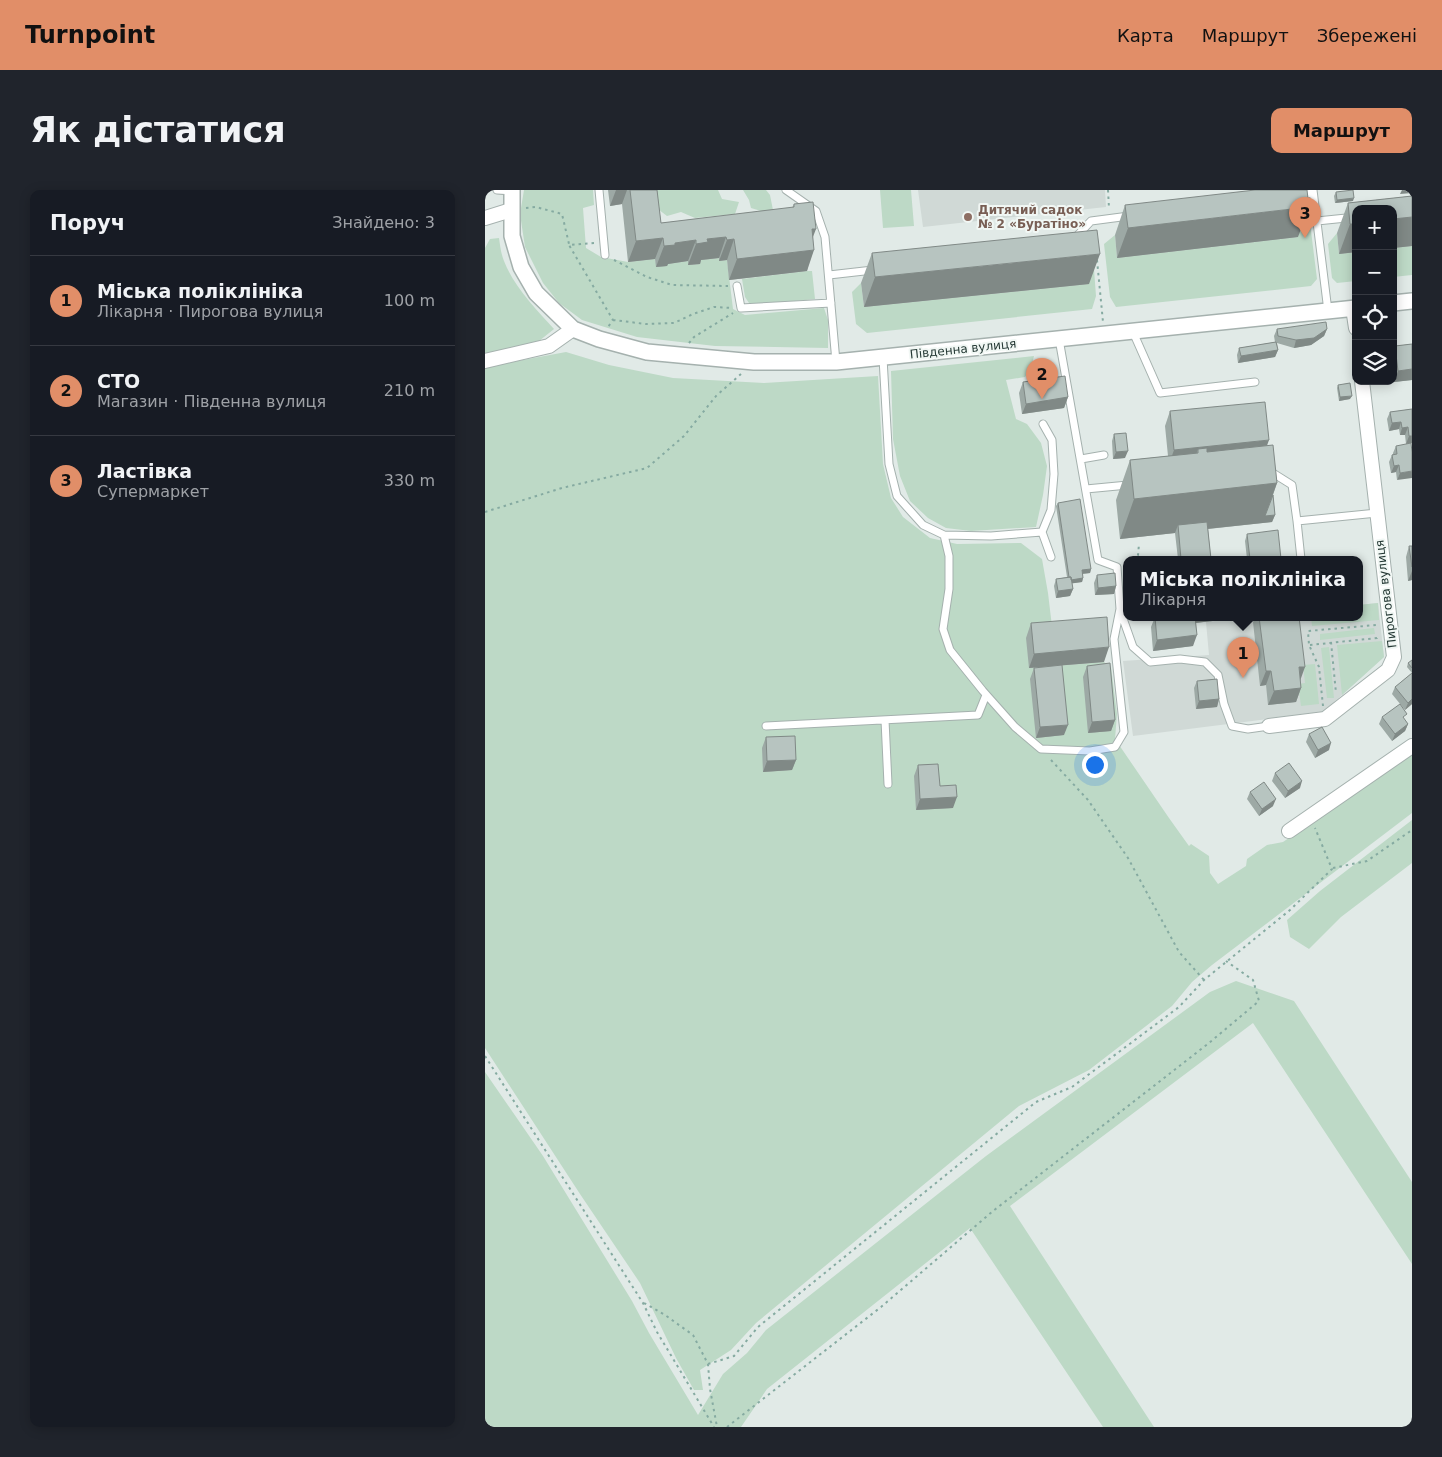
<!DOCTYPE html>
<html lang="uk">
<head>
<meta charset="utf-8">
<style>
	body { margin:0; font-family:"DejaVu Sans",sans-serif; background:#20242c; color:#f1f3f6 }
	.controls { position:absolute; right:15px; top:15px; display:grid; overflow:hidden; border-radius:10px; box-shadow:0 2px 12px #0003 }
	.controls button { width:45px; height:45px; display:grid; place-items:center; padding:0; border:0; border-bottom:1px solid #363941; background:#171b24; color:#f1f3f6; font:25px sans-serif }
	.you { position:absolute; left:609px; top:574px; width:18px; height:18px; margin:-12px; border:4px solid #fff; border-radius:50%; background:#1a73e8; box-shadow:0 0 0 8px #1a73e833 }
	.badge { display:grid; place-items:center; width:32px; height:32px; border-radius:50%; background:#e18e68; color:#111; font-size:16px; font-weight:700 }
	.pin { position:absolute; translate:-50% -41px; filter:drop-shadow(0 1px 2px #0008) }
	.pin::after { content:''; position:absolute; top:26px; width:18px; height:15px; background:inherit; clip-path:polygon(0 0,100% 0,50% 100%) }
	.popup { position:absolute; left:638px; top:366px; width:240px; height:65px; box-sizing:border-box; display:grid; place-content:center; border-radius:10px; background:#171b24; filter:drop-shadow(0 1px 4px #0005); font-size:16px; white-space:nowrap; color:#9ea1a6 }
	.popup b { font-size:19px; color:#f1f3f6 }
	.popup::after { content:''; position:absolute; left:50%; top:100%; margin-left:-10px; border:10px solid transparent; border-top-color:#171b24 }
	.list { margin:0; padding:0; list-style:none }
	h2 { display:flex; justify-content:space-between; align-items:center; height:65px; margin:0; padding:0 20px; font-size:21px }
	h2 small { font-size:16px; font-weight:400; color:#9ea1a6 }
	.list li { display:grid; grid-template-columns:32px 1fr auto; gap:15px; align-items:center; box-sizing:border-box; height:90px; padding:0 20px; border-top:1px solid #363941 }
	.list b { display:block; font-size:19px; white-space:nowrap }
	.list p { margin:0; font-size:16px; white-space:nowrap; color:#9ea1a6 }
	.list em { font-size:16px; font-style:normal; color:#9ea1a6 }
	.icon { flex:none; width:28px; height:28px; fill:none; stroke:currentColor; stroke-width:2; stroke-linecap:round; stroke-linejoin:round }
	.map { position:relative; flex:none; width:927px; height:1237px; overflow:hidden; border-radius:10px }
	header { display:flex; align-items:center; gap:30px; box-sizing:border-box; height:70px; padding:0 25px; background:#e18e68; color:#111 }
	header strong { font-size:24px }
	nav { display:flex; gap:28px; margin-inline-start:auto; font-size:18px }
	.intro { display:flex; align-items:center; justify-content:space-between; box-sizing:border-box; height:120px; padding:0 30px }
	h1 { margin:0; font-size:35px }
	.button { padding:12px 22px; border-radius:10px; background:#e18e68; color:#111; font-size:18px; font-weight:700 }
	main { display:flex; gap:30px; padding:0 30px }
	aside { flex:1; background:#171b24; border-radius:10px; box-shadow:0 2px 12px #0003 }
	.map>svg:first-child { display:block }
</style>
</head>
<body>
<header>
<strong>Turnpoint</strong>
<nav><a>Карта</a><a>Маршрут</a><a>Збережені</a></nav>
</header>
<div class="intro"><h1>Як дістатися</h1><a class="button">Маршрут</a></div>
<main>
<aside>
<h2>Поруч<small>Знайдено: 3</small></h2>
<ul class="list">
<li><span class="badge">1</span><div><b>Міська поліклініка</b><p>Лікарня · Пирогова вулиця</p></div><em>100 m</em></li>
<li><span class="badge">2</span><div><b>СТО</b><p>Магазин · Південна вулиця</p></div><em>210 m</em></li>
<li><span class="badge">3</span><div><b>Ластівка</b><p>Супермаркет</p></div><em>330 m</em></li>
</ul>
</aside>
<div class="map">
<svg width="927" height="1237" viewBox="0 0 927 1237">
	<rect width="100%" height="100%" fill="#e1eae7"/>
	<path fill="#d0d9d6" d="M433,0H620L621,17L438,37Z
		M893,413L899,467L838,522L648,546L638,471L724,465L721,432L767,427H874V415Z"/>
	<path fill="#bdd9c6" d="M39,0H108L109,15L98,18L101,58L116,67L143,72L170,69L172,77L182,74L203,71L204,75L214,74V70L234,68V71L242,70L248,119L260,125L339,118L343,130V158L230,156L152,147L97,130L74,113L58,93L40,57L35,24Z
		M170,0H233L237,9L254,12L250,24L210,28L196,22L182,26L169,16Z
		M258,0H281L285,5L288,20L276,21L266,18L264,10Z
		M395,0H426L429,36L398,38Z
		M810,24L825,33L832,89L826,96L631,117L625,107L619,54L630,45L632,68L813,47Z
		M852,43L854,64L871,62V91L852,93L847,88L843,54Z
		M14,48C15,55 16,64 19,71C29,97 51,119 69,139L54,151L0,166V58L5,49Z
		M927,56V85L908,87V58Z
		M609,79L611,106L607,119L382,143L371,134L367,102L376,93L379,117L603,94Z
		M322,81H327L330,109L272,115L264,113L260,107L257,89Z
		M81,162L124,175L188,188L279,193L393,186L398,274L406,308L418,327L445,348L472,354L536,353L557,369L563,403L568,445L544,478L619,472L626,477L632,524L630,549L684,628L704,656L706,654L724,666L725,683L733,694L761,676L762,669L782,655L798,652L927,564V623L727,775L707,792L687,816L604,880L534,916L271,1133L246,1160L215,1180L218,1200H209L191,1168L155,1093L95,1004L0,858V177Z
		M549,166L546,178L540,187L521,190L531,229L542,234L556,253L562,276L558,305L551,337L486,341L461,338L443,328L425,311L415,286L408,249L406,181Z
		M893,413L894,430L827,436L826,427H874V415Z
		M889,438L890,444L835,450V444Z
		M897,451L899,467L857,505L852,455Z
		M844,457L849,508H842L836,458Z
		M830,474L834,514L816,516L813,494L820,493L818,475Z
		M927,630V673L856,727L824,759L805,747L802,730L835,701Z
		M751,791L809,811L927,992V1074L768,833L525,1016L669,1237H618L485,1038L282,1199L256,1237H0V882L58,966L147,1111L164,1143L213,1225L238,1184L262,1163L281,1140L501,966L725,802Z"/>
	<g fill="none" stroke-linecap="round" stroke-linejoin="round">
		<g stroke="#a5b1ae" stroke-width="9">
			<path id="service" d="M12,0L27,1
				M114,0L120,65
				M301,0L331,21L340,47L351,172
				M828,0L843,121
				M814,5L828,3
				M832,31L871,27
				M590,48L606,31L644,26
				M344,85L388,80
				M252,96L256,118L346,113
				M648,142L675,203L770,192
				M398,168L404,274L412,306L438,335L459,345L506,346L557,342
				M558,234L567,250L569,284L566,320L557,342L566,367
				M596,269L619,265
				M783,280L807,295L812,331L892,323
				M601,299L643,295
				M812,331L816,369
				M459,345L464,366V399L458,439L465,460L498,501L530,537L556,559L605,561L630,557L639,542L629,449L635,419L632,377L613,370L574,149
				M635,420L648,457L665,472L695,469L720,472L733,485L739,514L747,536L763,539L784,536
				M400,530L403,594
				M281,536L493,525L501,505"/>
		</g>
		<g stroke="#a5b1ae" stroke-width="16">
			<path id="minor" d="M0,28L26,20
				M868,118L871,138
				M0,171L64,156L88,139
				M784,536L840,529L903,480L909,467L877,191
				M804,641L927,556"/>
		</g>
		<g stroke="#a5b1ae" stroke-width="18">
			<path id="tertiary" d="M27,0V46L36,77L51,103L88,139L114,149L162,162L269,172H351L871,118
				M908,113L927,111"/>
		</g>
		<path stroke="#85aaa1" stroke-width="2" stroke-dasharray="2.5 4" stroke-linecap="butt" d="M623,0L624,18
			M41,18L51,17L77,24L84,54
			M109,53L84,55L128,130L123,137
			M129,70L162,87L187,95L243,96
			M612,70L618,132
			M128,130L161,134L189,133L208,124L229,117L247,118
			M204,153L209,147L248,123
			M0,322L77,298L162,278L199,246L231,206L256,184
			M647,369L653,365L654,354
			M846,452L851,503
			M825,455L892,448L893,445
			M838,516L834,477L824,455L823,441L891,435L893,438
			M566,570L603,610L643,668L694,762L719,790
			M848,678L882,671L927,640
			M0,866L158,1113L172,1142L229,1237
			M159,1113L180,1125L208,1145L223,1174L225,1199L232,1237
			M223,1174L249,1166L273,1137L551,912L587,897L694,817L719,790L805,720L847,679L830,638
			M242,1237L396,1117L508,1021L724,853L774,811L768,790L741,771"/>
		<use href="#service" stroke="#fff" stroke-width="7"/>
		<use href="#minor" stroke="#fff" stroke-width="14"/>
		<use href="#tertiary" stroke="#fff" stroke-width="15"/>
	</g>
	<path fill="#9da9a5" d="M123,0H172L176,33L307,18L309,14L328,47L322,81L244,90L242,70L234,71V68L216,70L215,74L203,75V71L183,74L182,76L171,77L170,69L143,72L137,14L125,16Z
		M851,2L868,11L850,13L849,6Z
		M927,6V56L854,64L852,43L863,13Z
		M640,15L813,47L632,68L630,45Z
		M387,63L604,94L379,117L376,93Z
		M792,139H842L839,146L826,155L809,158L792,153L793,160L790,167L753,173L752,165L754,158L790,152L789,146Z
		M927,154V190L909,192L908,182V162L910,156Z
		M538,192L583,207L579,218L537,224L534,203Z
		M853,195L865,209L854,211L852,198Z
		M927,219V253L921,254L920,245H915L914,239L904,241L902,229L905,222Z
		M685,221L782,255L792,293L788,305L790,325L787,332L723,339L726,369H693L690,343L635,349L631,310L645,270L683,266L680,236Z
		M629,244L640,268L628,269L627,251Z
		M911,256L927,262L912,290L911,282L906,283L904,272L907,265L908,264V263Z
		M573,313L606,379L605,383L597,384L598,388L597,392L587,393L588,399L585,406L571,408L569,396L571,389L582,387L571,316Z
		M762,344L796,369H762L760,351Z
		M924,356H927V390L923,391L921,367Z
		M612,385L631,396L629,404L610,405L609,393Z
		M670,427H764L710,433L708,456L668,461L666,437Z
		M770,427H774L815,490L816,498L811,512L783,515L781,495L775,496L768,432Z
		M546,433L619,472L544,478L541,448Z
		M927,470V514L920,520L907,504L910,497L927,483L922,477L923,473Z
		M602,476L630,530L626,541L603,543L598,487Z
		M549,478L579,545L551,548L545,489Z
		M712,491L734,509L732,517L711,519L709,498Z
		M897,527L920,530L923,534L920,541L907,551L894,534Z
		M824,544L844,560L830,568L821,552Z
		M281,547L311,570L307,580L278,582L277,558Z
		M433,575L455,596L468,618L431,620L429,586Z
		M790,583L815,598L800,608L787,591Z
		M765,602L788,616L774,626L762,609Z"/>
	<path fill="#808986" d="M131,0H142L137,14L125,16Z
		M917,0H927V3L915,4Z
		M869,8L868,11L850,13L852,10Z
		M824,17L813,47L632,68L643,38Z
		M927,27V56L908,58V29Z
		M865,34H871V62L854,64Z
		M327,39H331L323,60Z
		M241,47L234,68L216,70L215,74L203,75L211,54L222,49Z
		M178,48L170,69L143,72L151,51Z
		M249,49L242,70L234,71L242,50Z
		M211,50L203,71L183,74L182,76L171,77L179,56L190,53Z
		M329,60L322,81L244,90L252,69Z
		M615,64L604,94L379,117L390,87Z
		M842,139L839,146L826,155L809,158L811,150Z
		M793,160L790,167L753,173L756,166Z
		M927,179V190L909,192L913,181Z
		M867,206L865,209L854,211L855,207Z
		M583,207L579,218L537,224L541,214Z
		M916,232L914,239L904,241L907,233Z
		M923,237L920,245H915L917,238Z
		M924,246H927V253L921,254Z
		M784,250L779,264L713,263V259L709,271L684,274L689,260Z
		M643,261L640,268L628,269L631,262Z
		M914,275L911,282L906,283L909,276Z
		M927,281V288L912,290L915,283Z
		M792,293L780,326L790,325L787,332L693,342V335L690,343L635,349L649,309Z
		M606,379L605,383L595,384L597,380Z
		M927,381V390L923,391Z
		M598,388L597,392L583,394L584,390Z
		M631,396L629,404L610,405L613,398Z
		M588,399L585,406L571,408L573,401Z
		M703,427H764L700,434Z
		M712,445L708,456L668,461L672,450Z
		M624,457L619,472L544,478L549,464Z
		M814,477H820L815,491Z
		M781,481H786L781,495L775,496Z
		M816,498L811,512L783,515L789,501Z
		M734,509L732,517L711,519L714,511Z
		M927,509V514L920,520L923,513Z
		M630,530L626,541L603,543L607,532Z
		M923,534L920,541L907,551L910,544Z
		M583,535L579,545L551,548L555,537Z
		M846,553L844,560L830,568L833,560Z
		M311,570L307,580L278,582L282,571Z
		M817,591L815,598L800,608L803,601Z
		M472,607L468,618L431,620L435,609Z
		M791,609L788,616L774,626L777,619Z"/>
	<path fill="#b7c4c0" stroke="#808986" d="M145,0H172L176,33L309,17V14L328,12L331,39H327L329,60L252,69L249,49L242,50L241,47L222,49L223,52L211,54V50L190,53V55L179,56L178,48L151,51Z
		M770,0H822L824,17L643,38L640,15Z
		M868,0L869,8L852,10L851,2Z
		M927,6V27L908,29V19H871V34H865L863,13Z
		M612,40L615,64L390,87L387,63Z
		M841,132L842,139L829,148L811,150L793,146L792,139Z
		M791,152L793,160L756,166L754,158Z
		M927,154V179L913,181L910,156Z
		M580,186L583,207L541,214L538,192Z
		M865,193L867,206L855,207L853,195Z
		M780,212L784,250L689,260L685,221Z
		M927,219V246H924L923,237L917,238L916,232L907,233L905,222Z
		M641,243L643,261L631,262L629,244Z
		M926,253L927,262V281L915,283L914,275L909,276L907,265L912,264L911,256Z
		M788,255L792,293L649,309L645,270L713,263V259L722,258V262Z
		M788,305L790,325L780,326Z
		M595,309L606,379L597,380L598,388L586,390V387H584L573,313Z
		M722,332L726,369H696L693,335Z
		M793,340L796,369H765L762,344Z
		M924,356H927V377Z
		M630,383L631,396L613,398L612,385Z
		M586,387L588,399L573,401L571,389Z
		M622,427L624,457L549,464L546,433Z
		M670,427H710L712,445L672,450Z
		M774,427H814L820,477H814L816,498L789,501L786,481H781Z
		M927,470V478L923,473Z
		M625,473L630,530L607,532L602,476Z
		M577,475L583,535L555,537L549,478Z
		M927,483V509L923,513L910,497Z
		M732,489L734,509L714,511L712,491Z
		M915,514L922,524L918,527L923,534L910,544L897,527Z
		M837,537L846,553L833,560L824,544Z
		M310,546L311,570L282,571L281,547Z
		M804,573L817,591L803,601L790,583Z
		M453,574L455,596L471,595L472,607L435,609L433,575Z
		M779,592L791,609L777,619L765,602Z"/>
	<circle fill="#8d6e63" stroke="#f1f7f4" stroke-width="2" cx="483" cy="27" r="5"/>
	<g text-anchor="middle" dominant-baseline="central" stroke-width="4" stroke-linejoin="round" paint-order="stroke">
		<g font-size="12" font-weight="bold" fill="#785e54" stroke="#f1f7f4" text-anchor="start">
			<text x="493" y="20">Дитячий садок<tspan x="493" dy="14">№ 2 «Буратіно»</tspan></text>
		</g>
		<g font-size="12" fill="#243834" stroke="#f1f7f4">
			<text transform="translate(478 159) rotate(-6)">Південна вулиця</text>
			<text transform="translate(901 404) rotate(-97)">Пирогова вулиця</text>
		</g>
	</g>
</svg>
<div class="controls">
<button>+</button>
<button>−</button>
<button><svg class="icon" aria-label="locate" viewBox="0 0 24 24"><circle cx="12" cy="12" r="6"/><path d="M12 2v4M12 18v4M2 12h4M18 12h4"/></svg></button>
<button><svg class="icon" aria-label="layers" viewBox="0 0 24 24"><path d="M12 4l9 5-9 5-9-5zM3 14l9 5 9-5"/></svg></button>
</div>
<div class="you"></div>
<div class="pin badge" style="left:758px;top:488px">1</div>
<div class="popup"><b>Міська поліклініка</b>Лікарня</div>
<div class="pin badge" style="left:557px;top:209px">2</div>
<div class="pin badge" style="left:820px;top:48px">3</div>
</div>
</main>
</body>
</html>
